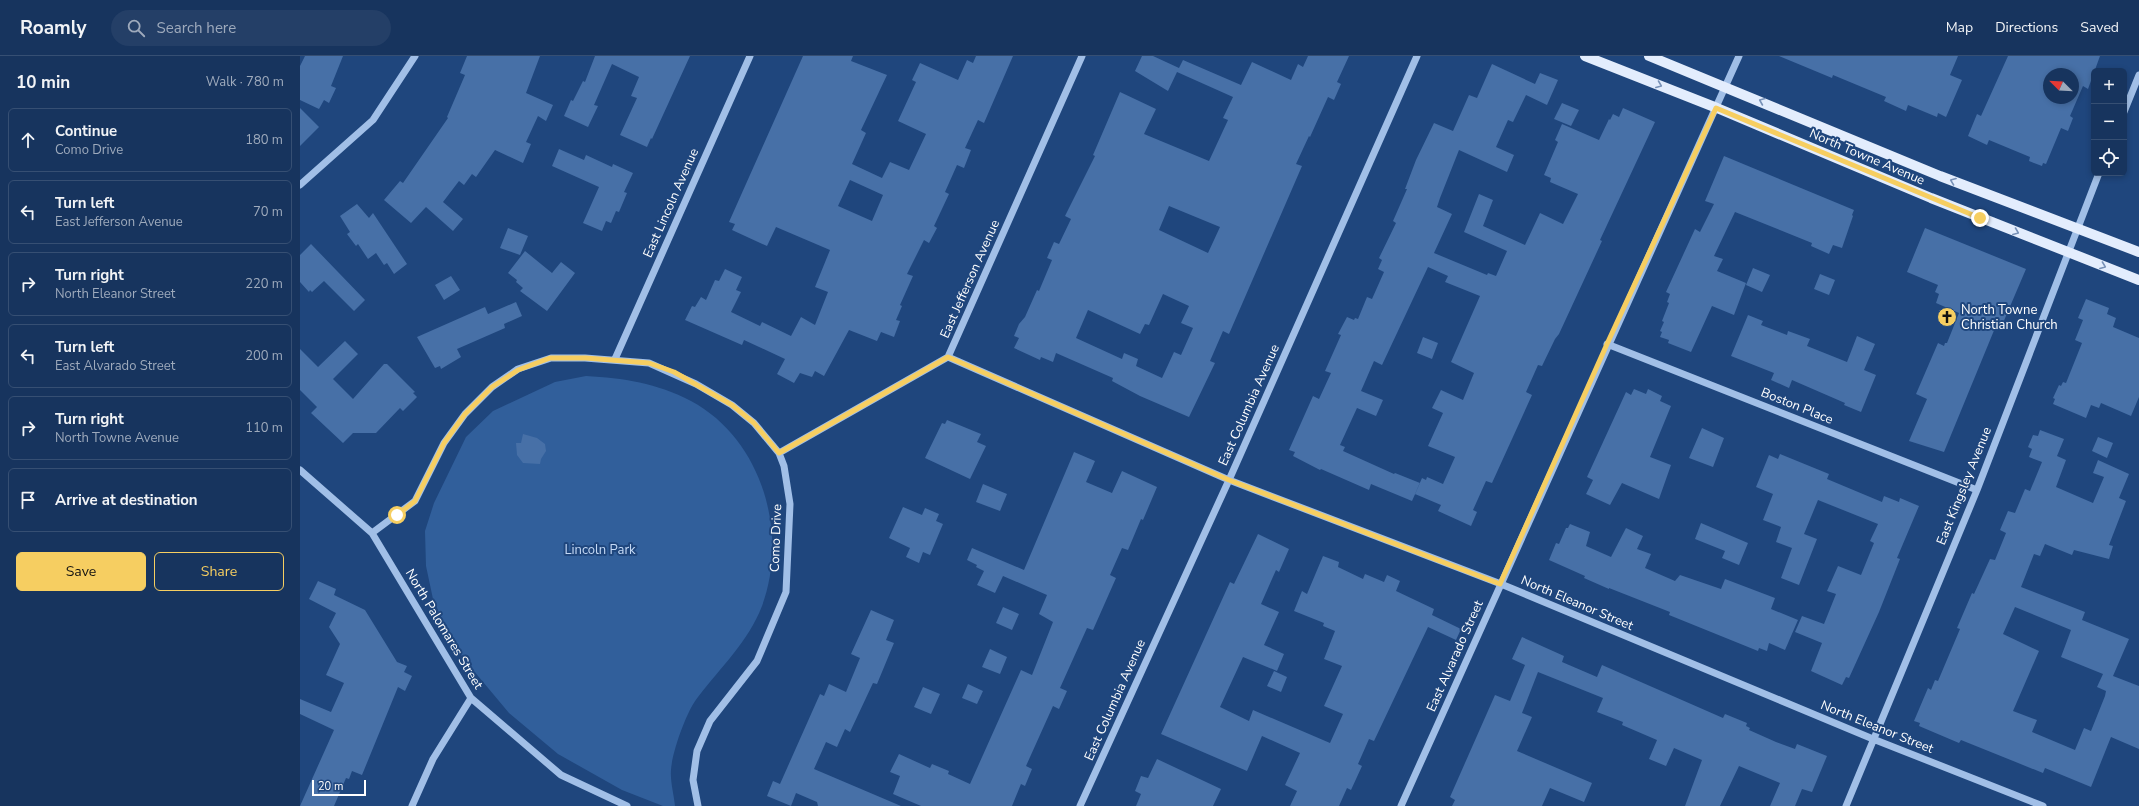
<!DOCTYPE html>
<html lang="en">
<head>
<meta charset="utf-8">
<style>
	body { margin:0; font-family:"Nunito Sans",sans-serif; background:#243f67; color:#f1f3f6 }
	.controls { position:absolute; right:12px; top:12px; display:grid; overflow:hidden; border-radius:6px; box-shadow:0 2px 6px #0003 }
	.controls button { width:36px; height:36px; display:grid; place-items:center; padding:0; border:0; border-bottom:1px solid #364f73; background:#17345e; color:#f1f3f6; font:20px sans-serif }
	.compass { position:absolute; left:1743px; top:12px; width:36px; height:36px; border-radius:50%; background:#17345e; box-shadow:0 2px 6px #0003; rotate:294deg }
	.scale { position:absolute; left:12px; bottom:10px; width:54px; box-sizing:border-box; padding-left:4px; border:2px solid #fff; border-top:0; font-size:11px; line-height:14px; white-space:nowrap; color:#fff; -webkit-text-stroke:3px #1f467d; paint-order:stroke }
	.stop { position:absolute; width:12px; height:12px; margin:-9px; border:3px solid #f6ce61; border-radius:50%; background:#fff }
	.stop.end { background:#f6ce61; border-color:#fff; box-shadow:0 1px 4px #0008 }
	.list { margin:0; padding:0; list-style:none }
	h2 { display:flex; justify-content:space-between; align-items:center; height:52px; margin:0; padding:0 16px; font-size:17px }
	h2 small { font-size:13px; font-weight:400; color:#9eaabc }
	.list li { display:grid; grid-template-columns:26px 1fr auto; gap:12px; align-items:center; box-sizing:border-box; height:64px; margin:0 8px 8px; padding:0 8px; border:1px solid #364f73; border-radius:6px }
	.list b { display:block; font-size:15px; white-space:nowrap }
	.list p { margin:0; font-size:13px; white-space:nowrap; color:#9eaabc }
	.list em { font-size:13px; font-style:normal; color:#9eaabc }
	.actions { display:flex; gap:8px; padding:12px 16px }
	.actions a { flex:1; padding:9px 0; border:1px solid #f6ce61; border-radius:6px; text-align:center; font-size:14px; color:#f6ce61 }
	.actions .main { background:#f6ce61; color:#111 }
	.icon { flex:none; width:22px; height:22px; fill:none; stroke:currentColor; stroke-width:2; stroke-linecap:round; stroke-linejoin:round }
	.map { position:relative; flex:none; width:1839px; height:750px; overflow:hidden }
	header { display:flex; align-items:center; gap:24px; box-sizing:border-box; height:56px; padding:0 20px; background:#17345e; border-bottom:1px solid #364f73 }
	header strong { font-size:19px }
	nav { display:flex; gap:22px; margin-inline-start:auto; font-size:14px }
	.search { width:280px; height:36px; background:#243f67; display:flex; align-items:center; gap:10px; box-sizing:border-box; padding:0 14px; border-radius:22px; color:#9eaabc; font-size:15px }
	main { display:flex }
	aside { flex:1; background:#17345e }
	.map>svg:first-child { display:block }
</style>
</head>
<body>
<header>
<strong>Roamly</strong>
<div class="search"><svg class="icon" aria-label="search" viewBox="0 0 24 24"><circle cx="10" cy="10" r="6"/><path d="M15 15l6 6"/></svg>Search here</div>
<nav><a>Map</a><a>Directions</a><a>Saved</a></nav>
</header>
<main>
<aside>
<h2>10 min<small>Walk · 780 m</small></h2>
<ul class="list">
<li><svg class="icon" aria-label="ahead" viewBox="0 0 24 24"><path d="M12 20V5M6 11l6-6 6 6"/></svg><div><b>Continue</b><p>Como Drive</p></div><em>180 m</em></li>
<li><svg class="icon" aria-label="left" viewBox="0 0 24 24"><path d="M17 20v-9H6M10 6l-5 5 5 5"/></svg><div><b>Turn left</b><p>East Jefferson Avenue</p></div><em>70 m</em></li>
<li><svg class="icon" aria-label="right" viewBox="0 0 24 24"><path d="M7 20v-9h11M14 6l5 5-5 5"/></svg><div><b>Turn right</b><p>North Eleanor Street</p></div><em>220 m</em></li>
<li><svg class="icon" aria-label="left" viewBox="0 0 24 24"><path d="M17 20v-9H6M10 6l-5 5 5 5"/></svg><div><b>Turn left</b><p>East Alvarado Street</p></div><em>200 m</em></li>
<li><svg class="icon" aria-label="right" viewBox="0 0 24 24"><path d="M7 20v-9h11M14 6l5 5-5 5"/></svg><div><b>Turn right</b><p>North Towne Avenue</p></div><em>110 m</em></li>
<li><svg class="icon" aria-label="arrive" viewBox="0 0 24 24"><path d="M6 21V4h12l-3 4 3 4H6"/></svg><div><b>Arrive at destination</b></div></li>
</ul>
<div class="actions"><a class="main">Save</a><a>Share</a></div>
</aside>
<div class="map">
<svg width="1839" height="750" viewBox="0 0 1839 750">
	<rect width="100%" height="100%" fill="#1f467d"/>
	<path fill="#315f9b" d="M286,320C323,322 357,327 391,345C462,383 489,477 462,550C448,586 421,611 398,641C387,654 372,696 371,714C370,725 374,739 375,750H363L322,734L258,698L209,657L163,602L147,574L133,543L126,510L125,475L134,447L166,381L193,355L255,326Z"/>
	<path fill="#4770a7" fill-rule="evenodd" d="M5,0H43L31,30L36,32L29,47L24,44L19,53L0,44V10Z
		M167,0H240L226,37L253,49L246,65L238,60L226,86L231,88L223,107L195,94L176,121L172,118L164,129L159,125L143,146L163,163L153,175L126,151L111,167L84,144L100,125L103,127L148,62L147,61L165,19L160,17Z
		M295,0H390L352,83L351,82L347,91L320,79L337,42L331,40L339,21L312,8L294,49L298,50L288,71L264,60L271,44L273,45L283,25L285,26Z
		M503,0H553L551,5L587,19L561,74L566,77L552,108L582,122L590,106L609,114L626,78L598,65L616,26L612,24L620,7L658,24L667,4L673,7L676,0H713L684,67L678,64L665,92L671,94L664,112L657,109L645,136L649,138L634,170L637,172L629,187L624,184L607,218L613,220L600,249L602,250L596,264L600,265L594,281L581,276L577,285L549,274L524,320L515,315L512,321L500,317L494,327L477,318L485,303L444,284L442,289L385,264L392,250L395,251L401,241L406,244L415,224L419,225L425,213L442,221L436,234L441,236L431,256L460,270L462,266L491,280L501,261L515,269L528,236L515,231L530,194L476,171L467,190L432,174L435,168L429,166ZM550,124L583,139L572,165L538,150Z
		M842,0H853L879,12L883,4L941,29L952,6L991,24L998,8L1003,11L1008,0H1049L1037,26L1041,28L1034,44L1028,41L1010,81L1009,80L996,108L1002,110L929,278L923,275L910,305L915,307L889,361L840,340L812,325L813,322L756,297L753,306L741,301L740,304L714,292L719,282L714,280L719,268L725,261L737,234L739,235L752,204L747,202L754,186L759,188L771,163L765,160L795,100L793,99L820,36L856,53L844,78L909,105L928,64L923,62L933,41L877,16L868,35L835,15ZM869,150L920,171L908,197L859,174ZM863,238L889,250L881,267L893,272L881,299L874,296L862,322L836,310L838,303L824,297L822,303L776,282L788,254L840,278L845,268L849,269Z
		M1479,0H1658L1650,19L1662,24L1646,61L1638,57L1637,61L1608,49L1606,55L1584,45L1586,41L1533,19L1532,22Z
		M1708,0H1800L1788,33L1783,30L1770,60L1773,62L1768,75L1761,72L1746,108L1743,107L1742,110L1729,105L1730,101L1689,84L1687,89L1668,80L1677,58L1681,60ZM1749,18H1773V42H1749Z
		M1192,8L1235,28L1240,17L1258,24L1247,49L1226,39L1213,66L1208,64L1196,91L1214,99L1207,116L1159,94L1140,142L1137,151L1152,158L1134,197L1187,219L1188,217L1196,220L1207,195L1164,176L1179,138L1193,144L1183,170L1225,189L1240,157L1263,168L1278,138L1250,126L1251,122L1244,119L1258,86L1255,84L1262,68L1299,84L1309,63L1310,64L1313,58L1319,61L1323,52L1355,66L1300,184L1302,185L1259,278L1255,283L1242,310L1238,309L1226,336L1232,339L1192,427L1186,425L1173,454L1177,456L1171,470L1138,455L1141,449L1115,438L1122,422L1126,424L1127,421L1143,428L1155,401L1128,390L1143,357L1132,352L1141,334L1163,344L1174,317L1151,306L1180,240L1145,226L1148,220L1128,211L1082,309L1074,305L1061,335L1083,344L1076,360L1057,352L1040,389L1045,391L1043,395L1094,418L1095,417L1120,427L1112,445L1071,428L1069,434L1021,413L1020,414L993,400L995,396L989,394L1013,340L1019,343L1031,317L1025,315L1041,279L1038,278L1047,261L1054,264L1055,262L1058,263L1067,241L1072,243L1084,216L1078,213L1082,204L1079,202L1096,167L1093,165L1107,133H1105L1116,104L1134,67L1153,75L1169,39L1177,42Z
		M1262,47L1279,54L1271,70L1254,63Z
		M0,52L19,71L0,90Z
		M259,93L284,104L286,99L312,111L313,108L333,117L324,136L327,137L319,156L316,155L311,167L306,165L302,175L283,167L299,131L252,110Z
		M1424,100L1554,154L1552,159L1553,160L1542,192L1533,189L1529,198L1511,190L1512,187L1435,156L1414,200L1423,203L1417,215L1446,227L1434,259L1412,250L1391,296L1368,287L1369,284L1360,281L1362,276L1360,275L1364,266L1362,265L1369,247L1367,246L1370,238L1366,236L1395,173L1400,176L1414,148L1405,145Z
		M57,148L69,162L73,157L107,208L94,218L87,207L84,209L76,197L68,203L58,188L56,190L47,178L50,176L40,160Z
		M208,172L228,180L220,199L200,192Z
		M1625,172L1726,213L1700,274L1695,272L1644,396L1609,385L1627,343L1616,338L1638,287L1644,290L1645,287H1647L1659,257L1636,247L1639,238L1635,236L1638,229L1607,216Z
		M11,188L65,244L54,255L24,225L12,236L10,234L9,236L0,226V199Z
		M225,195L252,217L261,206L275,217L247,255L220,235L223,232L216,226L217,224L208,217Z
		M1453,212L1470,219L1462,236L1446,229Z
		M1520,218L1535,224L1529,239L1514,233Z
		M151,220L160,234L144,244L135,229Z
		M1786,243L1809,252L1807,258L1816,262L1813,271L1839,282V341L1831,360L1801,347L1799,352L1791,349L1786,362L1753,348L1755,343L1753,342L1759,329L1761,330L1763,326L1766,327L1782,287L1775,284L1783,264L1778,262Z
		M216,246L222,260L204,268L205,272L157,293L161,301L141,313L140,310L135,312L117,281L185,251L188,258Z
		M1448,259L1463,265L1461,269L1487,279L1488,275L1510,283L1507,290L1547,306L1557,280L1575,288L1564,314L1576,319L1561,356L1544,349L1545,347L1492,324L1489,332L1471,324L1474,317L1431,300Z
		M1123,281L1138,287L1132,303L1117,297Z
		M45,285L58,298L33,323L53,343L84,308H87L115,336L113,337L117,341L103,355L100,352L76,377H53L43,387L11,357L17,351L0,334V293L18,311Z
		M1334,333L1346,338L1348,333L1362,340L1360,345L1371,350L1350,401L1371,409L1359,443L1322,427L1310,449L1286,438L1293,424L1287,421L1326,336L1331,339Z
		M647,364L681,378L677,386L686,390L670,423L625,402L642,367L645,368Z
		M1402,372L1424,382L1413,411L1389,402Z
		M1740,374L1764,383L1757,400L1766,404L1756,431L1793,447L1804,421L1793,417L1798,404L1829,418L1819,442L1826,445L1809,489L1813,490L1809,503L1774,494L1772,499L1745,488L1740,500L1734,498L1721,531L1785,556L1782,564L1829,583L1813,620L1839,630V693L1811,681L1791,731L1745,712L1743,717L1661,684L1659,687L1619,670L1620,667L1614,665L1628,632L1631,634L1635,624L1638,625L1660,573L1657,572L1672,537L1674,538L1690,503L1695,504L1706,477L1700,474L1708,455L1715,457L1725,433L1730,435L1742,406L1729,401L1732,393L1728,391L1733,379L1738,380ZM1715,551L1771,574L1761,601L1803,618L1797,631L1806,635L1805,640L1791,675L1784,672L1775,694L1732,676L1737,664L1713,655L1739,595L1703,578Z
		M223,378L237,382L245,388L246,395L241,403L240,408L223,407L217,399L216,387H221Z
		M1798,381L1813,387L1807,402L1792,395Z
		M774,396L795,405L786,426L812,437L822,415L857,431L843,464L841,463L828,494L822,492L810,519L816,522L793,574L787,572L760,632L767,635L759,653L753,650L726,710L732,713L725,730L721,728L712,750H621L593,738L600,720L590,716L599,698L630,712L632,708L649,715L648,718L670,728L721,614L732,619L753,566L739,558L747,539L703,520L695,537L677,529L684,515L676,511L677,509L667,504L672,492L724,514Z
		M1480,398L1529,418L1527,423L1582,446L1584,440L1599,446L1600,442L1619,450L1597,502L1600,503L1579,556L1549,622L1546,621L1542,629L1511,615L1522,587L1495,576L1502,560L1524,568L1536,538L1527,535L1538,510L1561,519L1574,487L1570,485L1578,468L1518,444L1504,478L1517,483L1499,529L1481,522L1492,492L1476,486L1481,471L1463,464L1473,438L1456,431L1469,399L1478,403Z
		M683,428L707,438L700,455L676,446Z
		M603,451L622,459L625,452L639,458L636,465L643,468L630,499L623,496L619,507L606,501L610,492L589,482Z
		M1401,467L1448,487L1439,509L1422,502L1425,495L1395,483Z
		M1270,468L1290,476L1286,490L1311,501L1326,472L1343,480L1337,493L1351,498L1345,512L1375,525L1380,519L1421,533L1425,523L1475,542L1471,553L1498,564L1485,594L1469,587L1467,595L1459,592L1458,595L1369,559L1370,556L1309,532V533L1284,522L1285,520L1249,504L1256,487L1259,488L1266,472H1268Z
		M958,478L989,493L979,516L976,514L961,548L979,556L964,589L984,598L977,615L943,601L920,651L949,665L953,654L1030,687L1043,658L1024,650L1042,610L1024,603L1035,575L1023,570L1024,567L994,555L1002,535L1007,538L1023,500L1039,506L1038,511L1063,523L1065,518L1084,526L1087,519L1100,525L1096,535L1134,553L1132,559L1161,573L1156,584L1128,571L1074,685L1069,683L1058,708L1062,710L1051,734L1047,732L1039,750H990L997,735L985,729L1000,697L962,680L947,715L861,678L930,526L934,528Z
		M18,525L36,533L34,539L65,554L97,606L107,610L104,616L112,620L105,635L98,631L62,719L52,715L49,723L46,722L34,750H0L34,674L0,658V643L31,656L44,627L26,619L40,588L29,571L36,557L9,543Z
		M703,551L719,558L712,574L696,567Z
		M571,554L594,564L586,584L594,587L577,628L573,627L550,676L545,673L537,691L526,686L514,713L601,750H518L517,746L496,737L491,750L467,740L473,725L480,728L520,638L524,640L529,628L546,636L560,602L551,598Z
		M1222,581L1264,600L1262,606L1297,621L1302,609L1423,662L1425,658L1447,667L1446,670L1450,672L1449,674L1476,686L1495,693L1497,688L1527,700L1512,736L1502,733L1495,750H1470L1480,727L1439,710L1420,750H1385L1402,704L1374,692L1366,710L1349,703L1357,684L1322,669L1323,666L1297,656L1303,642L1238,616L1222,657L1232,661L1217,695L1292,727L1284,746L1250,732L1242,750H1152L1155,744L1150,741L1195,639L1210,645L1225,609L1212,603Z
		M690,593L707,601L700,618L682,611Z
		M974,615L987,621L981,636L967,630Z
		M668,628L683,635L677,648L662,642Z
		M623,631L640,638L631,658L614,651Z
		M857,703L921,733L913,750H836L841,738L835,735L841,720L848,722Z"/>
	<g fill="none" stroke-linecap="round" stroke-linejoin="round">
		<path stroke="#a1bfe7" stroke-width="7" d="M1824,56L1839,19
			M0,129L73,64L115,0
			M1307,288L1677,434
			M648,301L929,424L1201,528L1573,683L1743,750
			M315,303L450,0
			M479,397L648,301L782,0
			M0,414L72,477L171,642L261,719L327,750
			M72,477L115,445L144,387L165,358L192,331L218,313L251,302H285L349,307L396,328L432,349L454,367L479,397L484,410L490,448L486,536L457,605L410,665L397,695L393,724L398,750
			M112,750L133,703L171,642
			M780,750L929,424L1117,0
			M1101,750L1439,0
			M1546,750L1677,434L1799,117"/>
		<path stroke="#e3edfd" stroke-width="10" d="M1285,0L1417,52L1631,142L1839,224
			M1349,0L1640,120L1839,196"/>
	</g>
	<defs><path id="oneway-chevron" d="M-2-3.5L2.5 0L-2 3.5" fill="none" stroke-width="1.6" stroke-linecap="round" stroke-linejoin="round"/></defs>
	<g stroke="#7791b7">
		<use href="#oneway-chevron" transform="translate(1359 29) rotate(22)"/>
		<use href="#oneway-chevron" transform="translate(1462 45) rotate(-157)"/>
		<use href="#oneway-chevron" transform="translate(1653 125) rotate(-159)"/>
		<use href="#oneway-chevron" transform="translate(1716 176) rotate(22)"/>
		<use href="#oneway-chevron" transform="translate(1803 210) rotate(21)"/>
	</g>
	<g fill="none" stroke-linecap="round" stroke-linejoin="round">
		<path stroke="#f6ce61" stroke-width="5" d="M97,459L115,445L144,387L165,358L192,331L218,314L250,302H286L349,307L374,316L432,349L454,367L479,397L648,301L929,424L1200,528L1307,288L1416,52L1680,162"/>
	</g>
	<defs>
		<g id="church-disc" transform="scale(1)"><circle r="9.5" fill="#f6ce61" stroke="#1f467d"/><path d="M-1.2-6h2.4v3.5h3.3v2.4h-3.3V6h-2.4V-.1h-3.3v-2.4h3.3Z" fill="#111"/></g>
	</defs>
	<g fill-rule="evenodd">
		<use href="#church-disc" x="1647" y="261"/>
	</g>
	<g text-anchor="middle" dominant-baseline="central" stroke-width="4" stroke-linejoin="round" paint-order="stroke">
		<g font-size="13" fill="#fff" stroke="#1f467d">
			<text transform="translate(1567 101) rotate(23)">North Towne Avenue</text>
			<text transform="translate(371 147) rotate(-66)">East Lincoln Avenue</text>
			<text transform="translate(670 223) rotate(-66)">East Jefferson Avenue</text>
			<text transform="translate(949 349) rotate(-66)">East Columbia Avenue</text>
			<text transform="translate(1497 350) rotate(22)">Boston Place</text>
			<text transform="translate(1664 430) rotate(-68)">East Kingsley Avenue</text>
			<text transform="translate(476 482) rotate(-88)">Como Drive</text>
			<text transform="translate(1277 547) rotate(23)">North Eleanor Street</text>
			<text transform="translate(144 573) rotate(59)">North Palomares Street</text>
			<text transform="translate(1155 600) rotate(-66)">East Alvarado Street</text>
			<text transform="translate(815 644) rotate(-66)">East Columbia Avenue</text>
			<text transform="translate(1577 671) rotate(22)">North Eleanor Street</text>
		</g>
		<g font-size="13" fill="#fff" stroke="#1f467d" text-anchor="start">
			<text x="1661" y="254">North Towne<tspan x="1661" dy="15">Christian Church</tspan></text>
		</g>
		<g font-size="13" fill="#c5daf6" stroke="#1f467d">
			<text x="300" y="494">Lincoln Park</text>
		</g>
	</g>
</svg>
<div class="controls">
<button>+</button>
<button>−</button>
<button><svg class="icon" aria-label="locate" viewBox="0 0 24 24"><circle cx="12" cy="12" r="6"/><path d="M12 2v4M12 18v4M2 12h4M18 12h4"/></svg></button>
</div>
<svg class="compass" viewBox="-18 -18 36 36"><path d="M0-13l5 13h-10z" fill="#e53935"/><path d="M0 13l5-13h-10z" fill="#9eaabc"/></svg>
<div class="scale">20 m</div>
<div class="stop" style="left:97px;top:459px"></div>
<div class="stop end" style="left:1680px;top:162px"></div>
</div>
</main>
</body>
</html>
